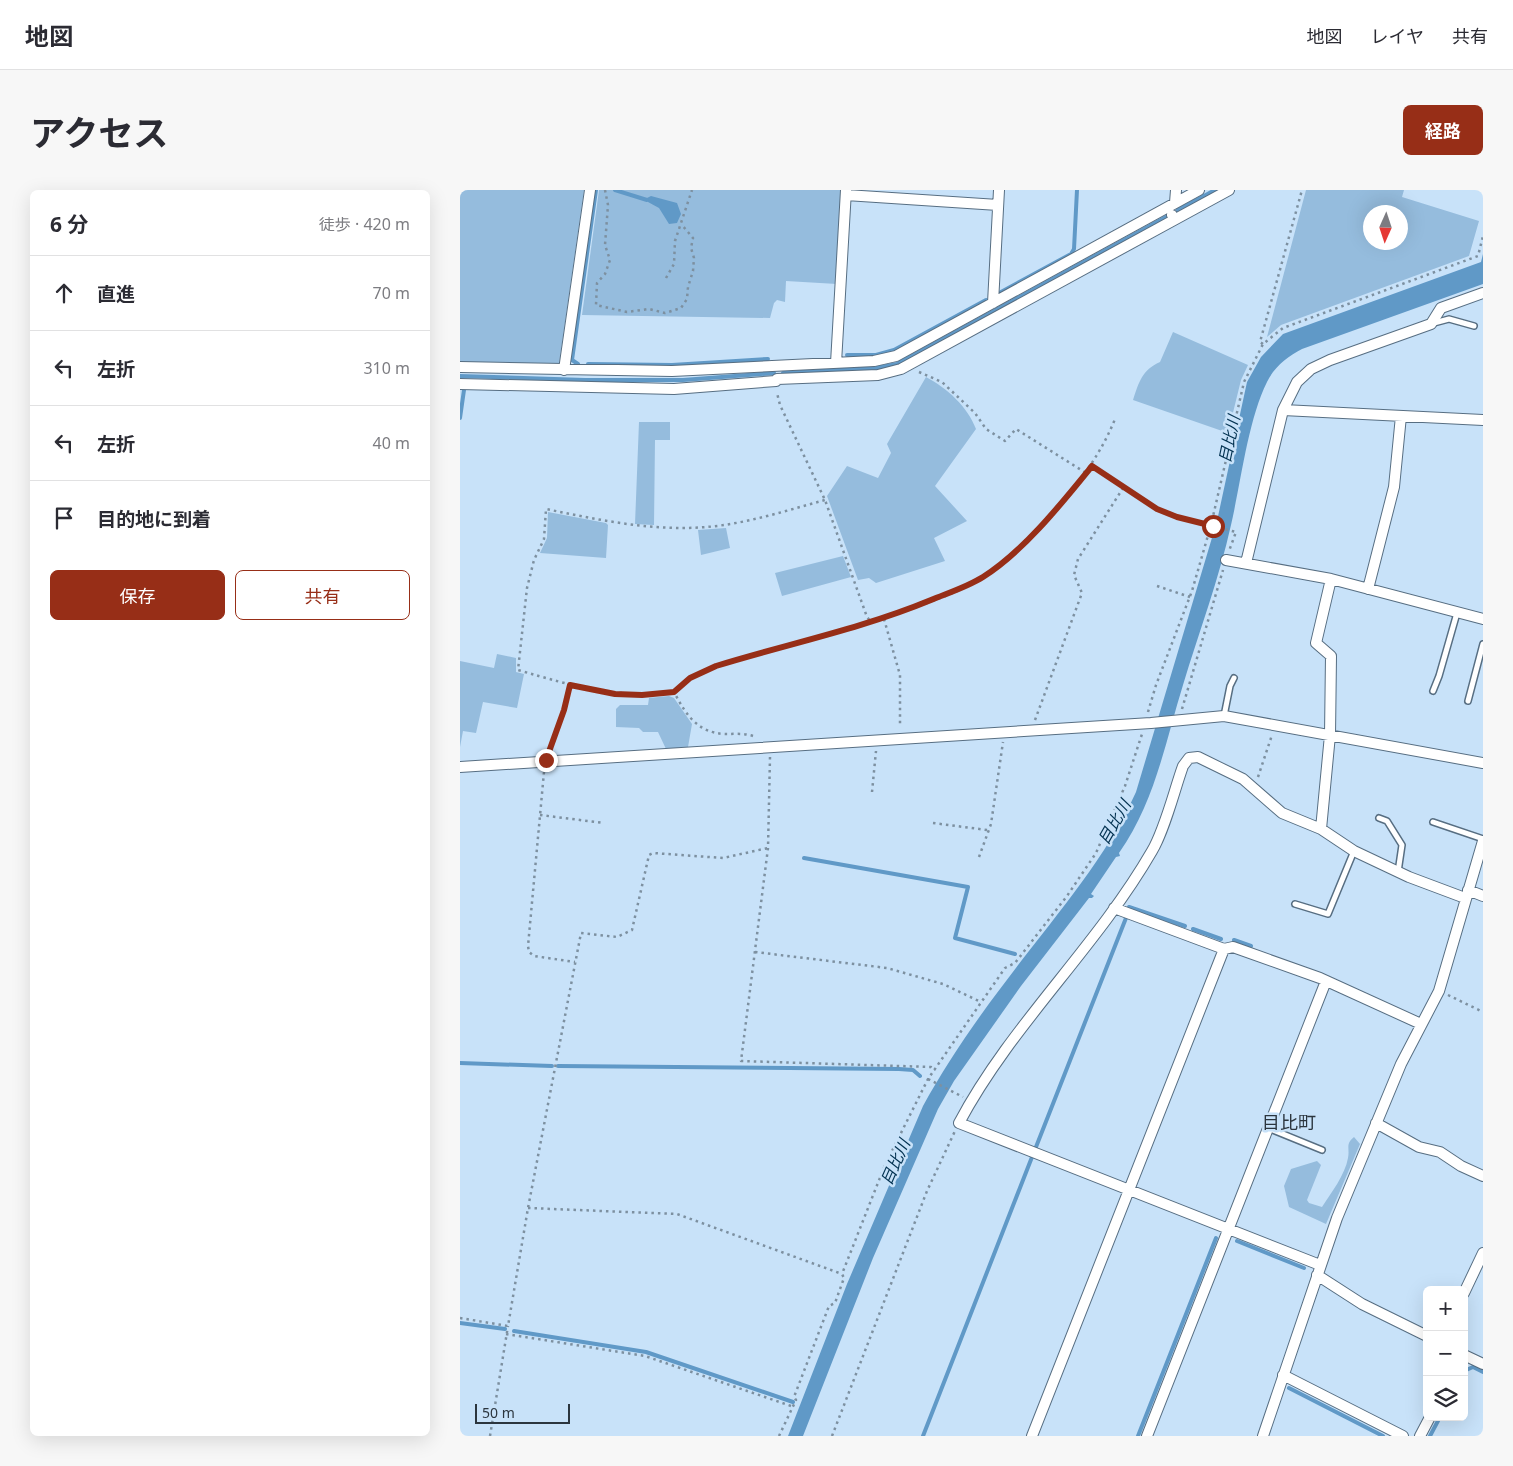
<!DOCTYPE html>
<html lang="ja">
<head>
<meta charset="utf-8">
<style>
	body { margin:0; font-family:"Noto Sans","Noto Sans JP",sans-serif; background:#f7f7f7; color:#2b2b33 }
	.controls { position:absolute; right:15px; bottom:15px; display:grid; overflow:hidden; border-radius:8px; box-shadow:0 5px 20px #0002 }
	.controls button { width:45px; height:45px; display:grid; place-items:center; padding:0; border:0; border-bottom:1px solid #e1e1e2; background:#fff; color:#2b2b33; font:25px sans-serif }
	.compass { position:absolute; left:903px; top:15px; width:45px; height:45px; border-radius:50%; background:#fff; box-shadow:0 5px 20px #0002; rotate:183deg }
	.scale { position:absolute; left:15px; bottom:12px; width:95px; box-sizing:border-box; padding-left:5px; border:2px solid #2b353e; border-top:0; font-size:14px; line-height:18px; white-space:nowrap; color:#2b353e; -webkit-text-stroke:4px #c8e2f9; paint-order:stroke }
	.stop { position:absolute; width:15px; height:15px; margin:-11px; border:4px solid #972e17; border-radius:50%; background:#fff }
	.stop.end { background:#972e17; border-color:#fff; box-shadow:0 1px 5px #0008 }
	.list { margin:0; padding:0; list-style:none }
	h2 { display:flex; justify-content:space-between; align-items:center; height:65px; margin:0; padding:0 20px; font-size:21px }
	h2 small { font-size:16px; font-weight:400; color:#7c7c81 }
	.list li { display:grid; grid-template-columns:32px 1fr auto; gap:15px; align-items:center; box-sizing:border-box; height:75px; padding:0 20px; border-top:1px solid #e1e1e2 }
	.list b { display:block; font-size:19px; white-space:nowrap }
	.list em { font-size:16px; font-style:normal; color:#7c7c81 }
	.actions { display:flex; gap:10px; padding:15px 20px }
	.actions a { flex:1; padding:11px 0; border:1px solid #972e17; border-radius:8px; text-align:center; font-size:18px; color:#972e17 }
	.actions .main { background:#972e17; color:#fff }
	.icon { flex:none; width:28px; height:28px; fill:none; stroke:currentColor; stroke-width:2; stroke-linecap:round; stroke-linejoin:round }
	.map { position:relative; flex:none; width:1023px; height:1246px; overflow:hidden; border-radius:8px }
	header { display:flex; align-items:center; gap:30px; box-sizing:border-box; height:70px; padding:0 25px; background:#fff; border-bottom:1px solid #e1e1e2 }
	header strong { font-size:24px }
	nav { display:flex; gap:28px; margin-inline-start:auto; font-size:18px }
	.intro { display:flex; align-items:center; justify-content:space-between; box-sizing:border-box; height:120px; padding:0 30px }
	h1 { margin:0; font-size:35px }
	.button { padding:12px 22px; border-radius:8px; background:#972e17; color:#fff; font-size:18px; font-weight:700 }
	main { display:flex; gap:30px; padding:0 30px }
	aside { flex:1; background:#fff; border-radius:8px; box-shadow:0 5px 20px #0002 }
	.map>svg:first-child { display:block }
</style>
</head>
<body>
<header>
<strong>地図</strong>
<nav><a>地図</a><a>レイヤ</a><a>共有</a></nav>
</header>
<div class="intro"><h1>アクセス</h1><a class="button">経路</a></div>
<main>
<aside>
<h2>6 分<small>徒歩 · 420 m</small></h2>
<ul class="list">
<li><svg class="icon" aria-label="ahead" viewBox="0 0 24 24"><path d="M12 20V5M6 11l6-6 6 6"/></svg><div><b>直進</b></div><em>70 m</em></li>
<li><svg class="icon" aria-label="left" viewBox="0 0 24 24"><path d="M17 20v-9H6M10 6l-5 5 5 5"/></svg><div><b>左折</b></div><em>310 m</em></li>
<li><svg class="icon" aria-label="left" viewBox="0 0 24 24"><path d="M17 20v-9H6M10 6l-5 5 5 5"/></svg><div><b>左折</b></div><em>40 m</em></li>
<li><svg class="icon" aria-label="arrive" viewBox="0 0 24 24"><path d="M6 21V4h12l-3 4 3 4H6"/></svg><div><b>目的地に到着</b></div></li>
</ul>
<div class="actions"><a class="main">保存</a><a>共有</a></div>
</aside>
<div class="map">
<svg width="1023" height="1246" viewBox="0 0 1023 1246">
	<rect width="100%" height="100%" fill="#c8e2f9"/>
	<path fill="#95bcdd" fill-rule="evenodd" d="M0,0H124L99,174L0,172Z
		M139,0H383L377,94L326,91L325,112L317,110L314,113L310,128L122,125Z
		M846,0H944L942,7L1019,31L1009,66L821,135L807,147ZM911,22H941V52H911Z
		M713,142L788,175L781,190L768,243L673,210C679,192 682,180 700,172Z
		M466,187C487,198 508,217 516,239L475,296L507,331L474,348L485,371L416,393L409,388L398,390L367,306L387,276L418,288L431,263L427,254Z
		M179,232H210V250H195L194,335L175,334Z
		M88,322L146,333L148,335L146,368L80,363L87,348Z
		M266,338L270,358L241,365L238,340Z
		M383,366L391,387L322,406L315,383Z
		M37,464L56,468V482L64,484L57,518L23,512L16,543L3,541L0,557V471L34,478Z
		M209,506L214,508L232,534L228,557L206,559L198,542H183L179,538L156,537V519L160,515H188L189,508Z
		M894,947L900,954L866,1034L829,1017L824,996L831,979L857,971L861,975L847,1010L849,1013L862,1017C871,1003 885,985 888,968C890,958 885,954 894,947Z"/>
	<path fill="#6099c7" d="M191,6L217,13L221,24L217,33L209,34L199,18L188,12L187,8Z
		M1023,64V94L842,159C828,166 814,177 807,192C788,230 781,292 771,335C759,389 739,442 723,495C705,553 695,612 659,663L660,666L656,667L631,704L634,706L632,708H629L561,796L494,891L478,919L413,1068L343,1246H328L387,1094L463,916C485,876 512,836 540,799C587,735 643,675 676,602L757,331L787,192L801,167L823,144L1021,72Z"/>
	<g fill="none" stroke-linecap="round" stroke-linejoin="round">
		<path stroke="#6099c7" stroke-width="4" d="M155,0L187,10
			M718,20L755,0
			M541,102L611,64L614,59L617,0
			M387,165H416L434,160L526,110
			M118,174L112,170L136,0
			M128,174L212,175L308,169
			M323,183L416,178L437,174L708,26
			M0,186L125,190H223L314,183
			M0,228L4,200
			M344,668L508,697L495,748L555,764
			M669,717L725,736
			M733,739L761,749
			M774,750L791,756
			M0,873L92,876
			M98,876L439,879L453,880L460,886
			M576,957L666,728
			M777,1051L844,1078
			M0,1133L45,1139
			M54,1141L186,1162L333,1212
			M1004,1181L1013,1177L1023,1182
			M829,1198L923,1246
			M463,1246L572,967
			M678,1246L756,1048
			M970,1246L980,1227"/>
		<g stroke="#576e82" stroke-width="8">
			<path id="lane" d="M974,133L989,129L1014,136
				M973,501L979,486L997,423
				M1008,511L1023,454
				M764,526L770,496L774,488
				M919,628L927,631L942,655L938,682
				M973,632L1023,649
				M835,714L868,724L894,661
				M808,938L862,960"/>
		</g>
		<g stroke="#576e82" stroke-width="12">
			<path id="street" d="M386,5L538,15
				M715,13L716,0
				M712,25L714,30L769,0
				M533,113L539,0
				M376,173L386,0
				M0,177L212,181L414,171L436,166L739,0
				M104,180L130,0
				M317,189L418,185L441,179L714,30
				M0,194L214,199L316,191
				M823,220L1023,230
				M766,370L871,389L1023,429
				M786,373L823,220L837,192L851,179L870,170L971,134L981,118L1023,103
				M908,399L934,297L941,226
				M0,577L691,533L764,526L1023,573
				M861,639L870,545L871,466L856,453L871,389
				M1008,700L1023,706
				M654,718L764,759L773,757L860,788L961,834
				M916,933L959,957L980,962L1001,976L1023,986
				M860,1075L499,933C551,835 636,758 692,661C705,639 714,601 723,576L729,568L738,567L783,589L822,623L861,639L894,661L949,687L1005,708
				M857,1085L902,1114L967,1146
				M1004,1103L1023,1063
				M1004,1165L1023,1174
				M823,1185L943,1246
				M572,1246L764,759
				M687,1246L866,791
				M803,1246L877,1028L941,874L979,801L1023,651
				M960,1246L970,1227"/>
		</g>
		<path stroke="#7d90a0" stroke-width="2.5" stroke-dasharray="2.5 4" stroke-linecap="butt" d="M145,0L148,15L145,55L150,70L145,84L137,93L136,115L167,122L189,119L205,123L221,118L227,109L228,97L233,81L234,68L231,58L233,48L222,35
			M206,88L214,74L215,51L232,0
			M803,154L800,152L842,0
			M459,182L482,192L515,223L526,239L545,251L556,239L626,283
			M632,276L697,319L717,327L776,342L769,361
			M697,396L730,407
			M424,429L440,485V537
			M411,432L424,429C456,416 493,406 522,388C541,376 555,360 571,345C605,310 636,276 655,229
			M214,502C151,508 117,497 58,480L67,398L74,370L84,349L86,319C144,331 204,344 264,335C298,330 332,319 365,310
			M722,519L763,380
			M688,522L696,495L732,401L751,335L784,192L803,154L823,138L1018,66L1023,46
			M575,530L622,403L614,385L618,369L663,298
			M293,546C284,543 274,544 265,544C238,543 226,525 214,502L230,488L255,476L411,432L407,427L365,310L320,215L317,203
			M90,561L104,520L110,495
			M310,567L308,658L281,871L471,877L475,880
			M84,582L68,756L69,762L74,766L115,772
			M798,587L812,545
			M412,602L416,561
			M80,625L144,633
			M473,633L527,640
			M519,667L531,634L543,552
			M295,762L427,778L483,794L521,812
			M988,805L1023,822
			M468,889L503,907
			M68,1018L217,1024L382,1084
			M0,1128L48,1136L68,1018L121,743L157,747L172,740L189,665L193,663L263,668L308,658
			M46,1144L185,1166L334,1217
			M30,1246L48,1136
			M319,1246L336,1210L334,1207L369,1116L375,1113L384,1088L382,1084L425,975L468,889L545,778L555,773L607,706L636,663L665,596L682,544
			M372,1246L467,1001L495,941"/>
		<use href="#lane" stroke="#fff" stroke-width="5"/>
		<use href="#street" stroke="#fff" stroke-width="10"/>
	</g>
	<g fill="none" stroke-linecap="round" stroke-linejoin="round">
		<path stroke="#972e17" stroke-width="6" d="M86,570L104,520L110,495L155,504L182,505L214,502L230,488L256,476C327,454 401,439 471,410C488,403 507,397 523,387C563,362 602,313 632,276L697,319L717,327L753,336"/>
	</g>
	<g text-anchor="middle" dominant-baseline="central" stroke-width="5" stroke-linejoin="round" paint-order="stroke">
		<g font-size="16" font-style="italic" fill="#023150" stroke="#c8e2f9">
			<text transform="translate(769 249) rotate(-78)">目比川</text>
			<text transform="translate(654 632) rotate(-60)">目比川</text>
			<text transform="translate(435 972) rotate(-66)">目比川</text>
		</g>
		<g font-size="18" fill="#2b353e" stroke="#c8e2f9">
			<text x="829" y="932">目比町</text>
		</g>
	</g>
</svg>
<div class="controls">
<button>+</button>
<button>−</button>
<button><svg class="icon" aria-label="layers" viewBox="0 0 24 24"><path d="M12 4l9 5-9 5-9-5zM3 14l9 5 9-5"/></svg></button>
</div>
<svg class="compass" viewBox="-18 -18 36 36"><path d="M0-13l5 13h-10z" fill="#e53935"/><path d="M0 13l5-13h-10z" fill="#7c7c81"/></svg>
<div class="scale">50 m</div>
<div class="stop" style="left:753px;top:336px"></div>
<div class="stop end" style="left:86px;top:570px"></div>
</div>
</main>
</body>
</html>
